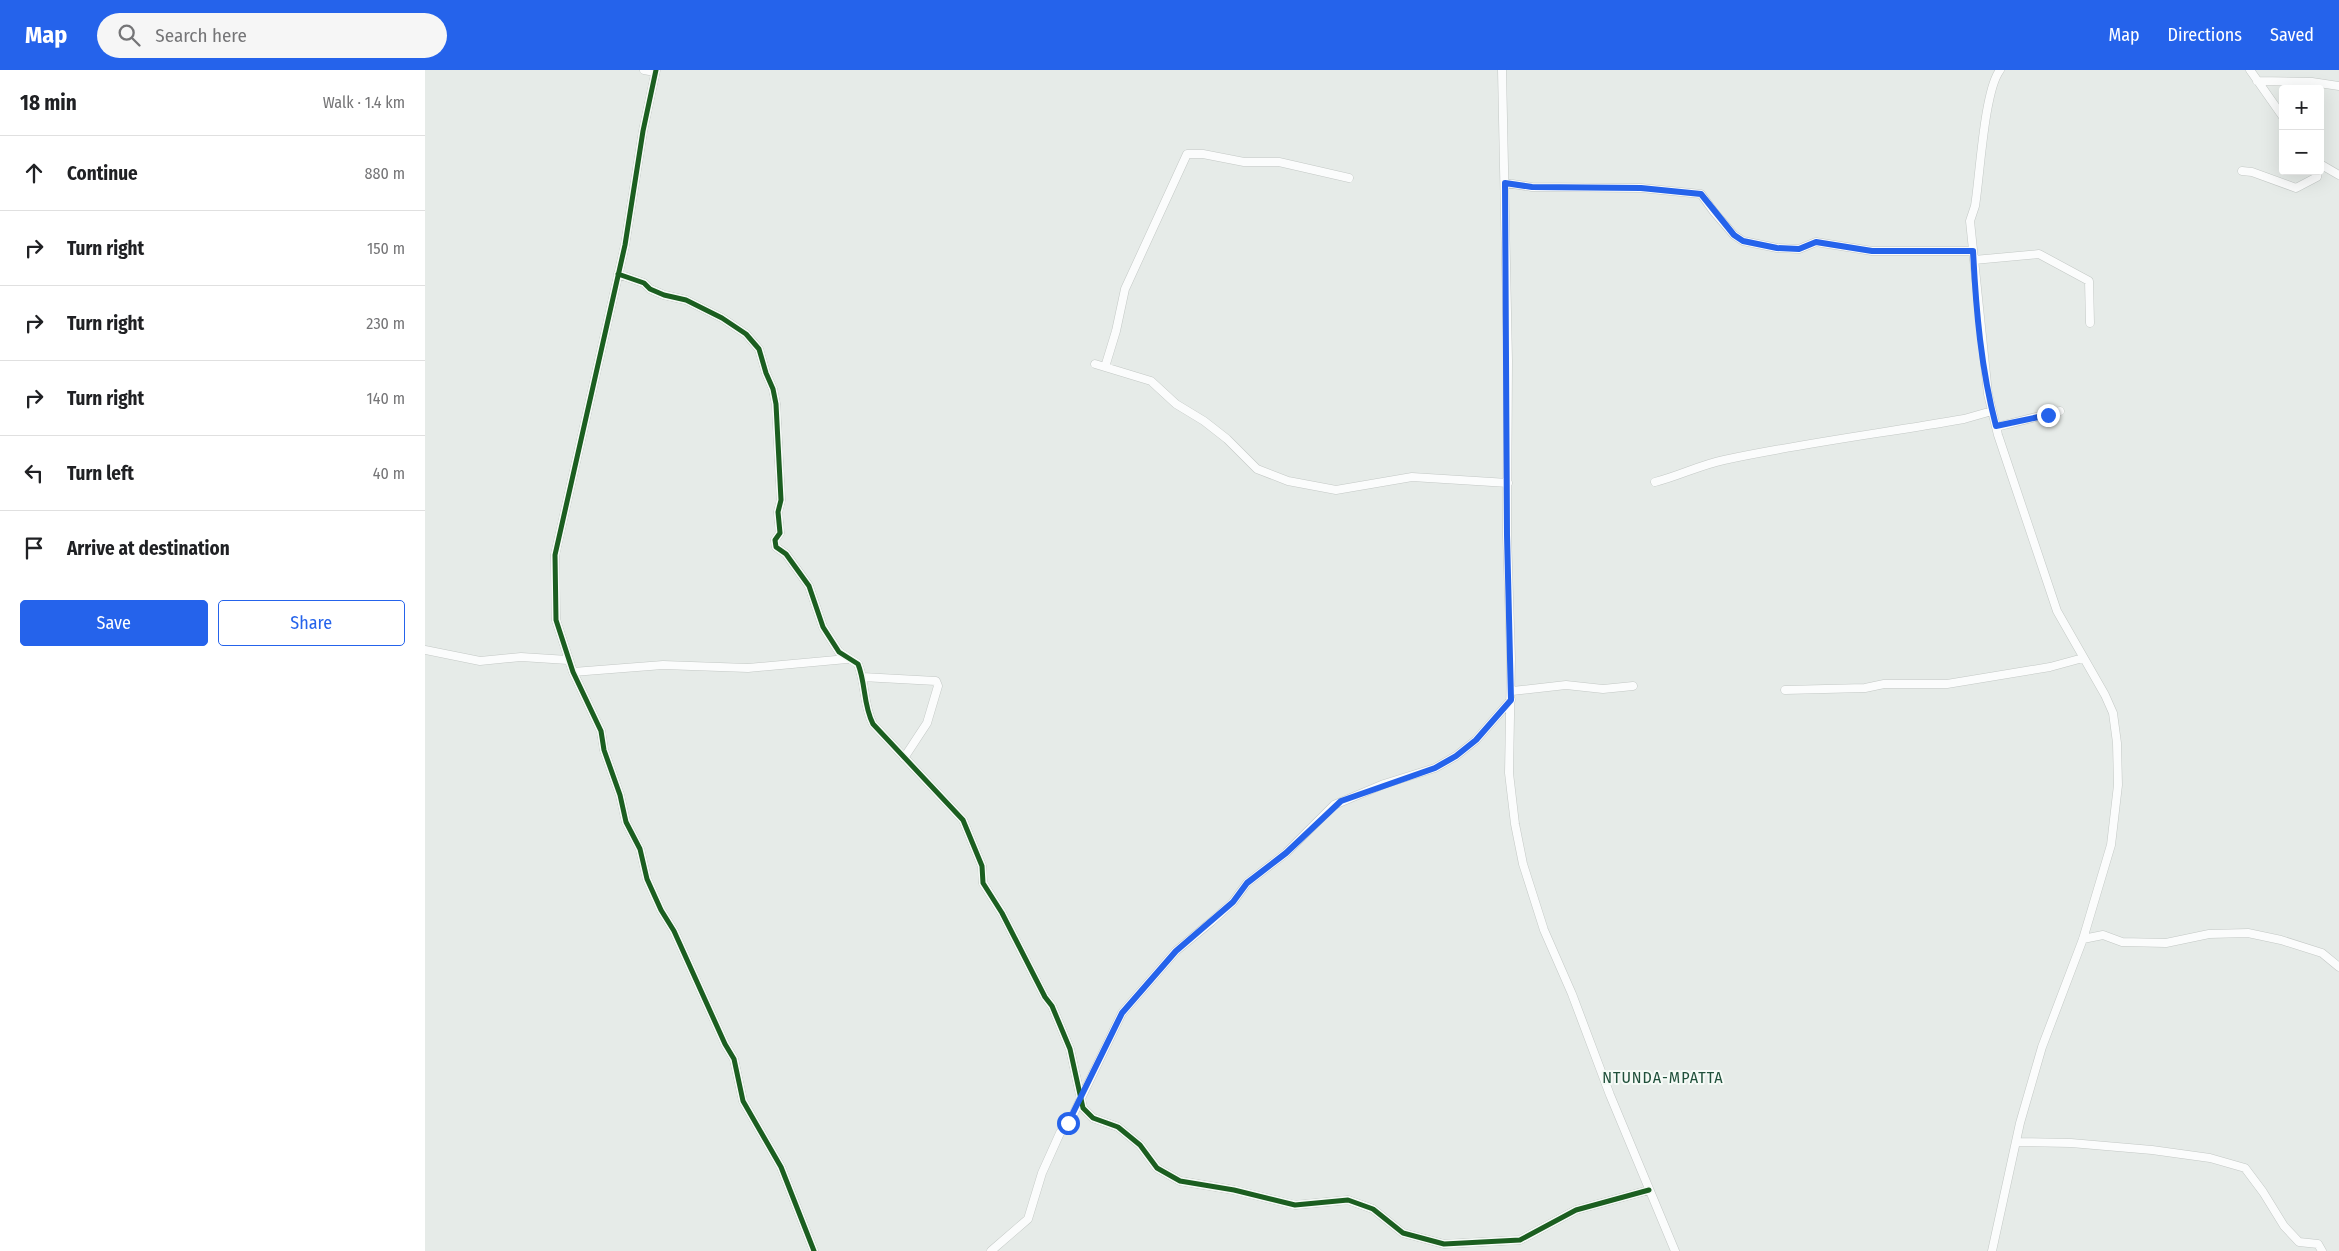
<!DOCTYPE html>
<html lang="en">
<head>
<meta charset="utf-8">
<style>
	body { margin:0; font-family:"Fira Sans Condensed",sans-serif; background:#f6f6f6; color:#202124 }
	.controls { position:absolute; right:15px; top:15px; display:grid; overflow:hidden; border-radius:5px; box-shadow:0 5px 20px #0002 }
	.controls button { width:45px; height:45px; display:grid; place-items:center; padding:0; border:0; border-bottom:1px solid #e0e0e0; background:#fff; color:#202124; font:25px sans-serif }
	.stop { position:absolute; width:15px; height:15px; margin:-11px; border:4px solid #2563eb; border-radius:50%; background:#fff }
	.stop.end { background:#2563eb; border-color:#fff; box-shadow:0 1px 5px #0008 }
	.list { margin:0; padding:0; list-style:none }
	h2 { display:flex; justify-content:space-between; align-items:center; height:65px; margin:0; padding:0 20px; font-size:21px }
	h2 small { font-size:16px; font-weight:400; color:#757577 }
	.list li { display:grid; grid-template-columns:32px 1fr auto; gap:15px; align-items:center; box-sizing:border-box; height:75px; padding:0 20px; border-top:1px solid #e0e0e0 }
	.list b { display:block; font-size:19px; white-space:nowrap }
	.list em { font-size:16px; font-style:normal; color:#757577 }
	.actions { display:flex; gap:10px; padding:15px 20px }
	.actions a { flex:1; padding:11px 0; border:1px solid #2563eb; border-radius:5px; text-align:center; font-size:18px; color:#2563eb }
	.actions .main { background:#2563eb; color:#fff }
	.icon { flex:none; width:28px; height:28px; fill:none; stroke:currentColor; stroke-width:2; stroke-linecap:round; stroke-linejoin:round }
	.map { position:relative; flex:none; width:1914px; height:1181px; overflow:hidden }
	header { display:flex; align-items:center; gap:30px; box-sizing:border-box; height:70px; padding:0 25px; background:#2563eb; color:#fff }
	header strong { font-size:24px }
	nav { display:flex; gap:28px; margin-inline-start:auto; font-size:18px }
	.search { width:350px; height:45px; background:#f6f6f6; display:flex; align-items:center; gap:12px; box-sizing:border-box; padding:0 18px; border-radius:28px; color:#757577; font-size:19px }
	main { display:flex }
	aside { flex:1; background:#fff }
	.map>svg:first-child { display:block }
</style>
</head>
<body>
<header>
<strong>Map</strong>
<div class="search"><svg class="icon" aria-label="search" viewBox="0 0 24 24"><circle cx="10" cy="10" r="6"/><path d="M15 15l6 6"/></svg>Search here</div>
<nav><a>Map</a><a>Directions</a><a>Saved</a></nav>
</header>
<main>
<aside>
<h2>18 min<small>Walk · 1.4 km</small></h2>
<ul class="list">
<li><svg class="icon" aria-label="ahead" viewBox="0 0 24 24"><path d="M12 20V5M6 11l6-6 6 6"/></svg><div><b>Continue</b></div><em>880 m</em></li>
<li><svg class="icon" aria-label="right" viewBox="0 0 24 24"><path d="M7 20v-9h11M14 6l5 5-5 5"/></svg><div><b>Turn right</b></div><em>150 m</em></li>
<li><svg class="icon" aria-label="right" viewBox="0 0 24 24"><path d="M7 20v-9h11M14 6l5 5-5 5"/></svg><div><b>Turn right</b></div><em>230 m</em></li>
<li><svg class="icon" aria-label="right" viewBox="0 0 24 24"><path d="M7 20v-9h11M14 6l5 5-5 5"/></svg><div><b>Turn right</b></div><em>140 m</em></li>
<li><svg class="icon" aria-label="left" viewBox="0 0 24 24"><path d="M17 20v-9H6M10 6l-5 5 5 5"/></svg><div><b>Turn left</b></div><em>40 m</em></li>
<li><svg class="icon" aria-label="arrive" viewBox="0 0 24 24"><path d="M6 21V4h12l-3 4 3 4H6"/></svg><div><b>Arrive at destination</b></div></li>
</ul>
<div class="actions"><a class="main">Save</a><a>Share</a></div>
</aside>
<div class="map">
<svg width="1914" height="1181" viewBox="0 0 1914 1181">
	<rect width="100%" height="100%" fill="#e6ebe8"/>
	<g fill="none" stroke-linecap="round" stroke-linejoin="round">
		<g stroke="#c3c8c5" stroke-width="9">
			<path id="street" d="M219,0L230,2
				M231,0L218,61L200,175L130,485L131,550L148,602L176,661L179,680L195,725L201,752L215,779L222,809L236,840L249,861L300,974L309,989L318,1031L356,1097L389,1181
				M1077,0L1083,291L1082,465L1086,589L1084,703L1090,754L1098,794L1119,860L1147,924L1185,1025L1250,1181
				M1825,0L1858,47
				M1832,11L1887,12L1914,16
				M1895,94L1914,105
				M1817,101L1827,102L1871,118L1892,107L1893,101
				M1081,113L1107,117L1216,118L1276,124L1289,142L1309,165L1318,171L1352,178L1374,179L1391,172L1447,181H1548
				M1549,190L1614,184L1664,211L1665,253
				M193,204L219,213L225,219L239,225L261,230L297,248L321,264L334,279L341,303L348,319L351,334L356,430L353,442L355,463L350,470L351,477L361,484L384,516L398,557L414,582L433,594C441,614 438,635 448,654L538,750L557,796L558,813L577,843L620,927L627,936L645,979L658,1038L668,1048L693,1057L715,1075L732,1098L755,1111L809,1120L870,1135L923,1130L948,1139L978,1163L1019,1174L1095,1170L1151,1140L1224,1120
				M670,294L726,311L751,334L779,351L802,369L832,399L863,411L911,420L987,407L1083,413
				M680,297L691,261L700,219L762,84H778L819,92H854L924,108
				M1571,357L1635,341
				M1230,412C1254,406 1275,395 1299,390C1378,373 1459,363 1539,349L1567,341
				M0,580L55,591L96,587L143,590
				M148,602L238,595L323,598L422,589
				M437,607L511,611L513,616L502,653L479,688
				M1360,620L1440,618L1459,614H1522L1625,597L1658,588
				M1087,621L1141,615L1178,619L1208,616
				M1658,869L1678,865L1697,872L1741,873L1784,864L1823,863L1856,870L1897,883L1914,897
				M1592,1072L1646,1073L1727,1080L1785,1088L1820,1098L1838,1122L1859,1156L1874,1172L1893,1174L1897,1181
				M566,1181L603,1149L617,1103L635,1063L647,1047L697,943L751,881L786,852L808,832L822,813L861,783L909,735L959,714L1010,698L1031,686L1051,670L1086,630
				M1567,1181L1595,1053L1617,977L1658,869L1686,775L1693,715L1692,673L1688,643L1680,625L1632,541L1573,365L1563,324L1545,151L1550,136C1555,106 1559,21 1575,0"/>
		</g>
		<use href="#street" stroke="#fbfcfc" stroke-width="8"/>
		<g stroke="#f5faf6" stroke-width="8">
			<path id="cycleway" d="M231,0L218,61L200,175L130,485L131,550L148,602L176,661L179,680L195,725L201,752L215,779L222,809L236,840L249,861L300,974L309,989L318,1031L356,1097L389,1181
				M193,204L219,213L225,219L239,225L261,230L297,248L321,264L334,279L341,303L348,319L351,334L356,430L353,442L355,463L350,470L351,477L361,484L384,516L398,557L414,582L433,594C441,614 438,635 448,654L538,750L557,796L558,813L577,843L620,927L627,936L645,979L658,1038L668,1048L693,1057L715,1075L732,1098L755,1111L809,1120L870,1135L923,1130L948,1139L978,1163L1019,1174L1095,1170L1151,1140L1224,1120"/>
		</g>
		<use href="#cycleway" stroke="#1b5e20" stroke-width="5"/>
	</g>
	<g fill="none" stroke-linecap="round" stroke-linejoin="round">
		<path stroke="#2563eb" stroke-width="6" d="M643,1053L697,943L751,881L808,832L822,813L861,783L916,731L1010,698L1031,686L1051,670L1086,630L1082,465L1080,113L1107,117L1216,118L1276,124L1309,165L1318,171L1352,178L1374,179L1391,172L1447,181H1548C1551,240 1556,299 1571,356L1623,345"/>
	</g>
	<g text-anchor="middle" dominant-baseline="central" stroke-width="4" stroke-linejoin="round" paint-order="stroke">
		<g font-size="16" letter-spacing="1" fill="#20503b" stroke="#f5faf6">
			<text x="1238" y="1007">NTUNDA-MPATTA</text>
		</g>
	</g>
</svg>
<div class="controls">
<button>+</button>
<button>−</button>
</div>
<div class="stop" style="left:643px;top:1053px"></div>
<div class="stop end" style="left:1623px;top:345px"></div>
</div>
</main>
</body>
</html>
